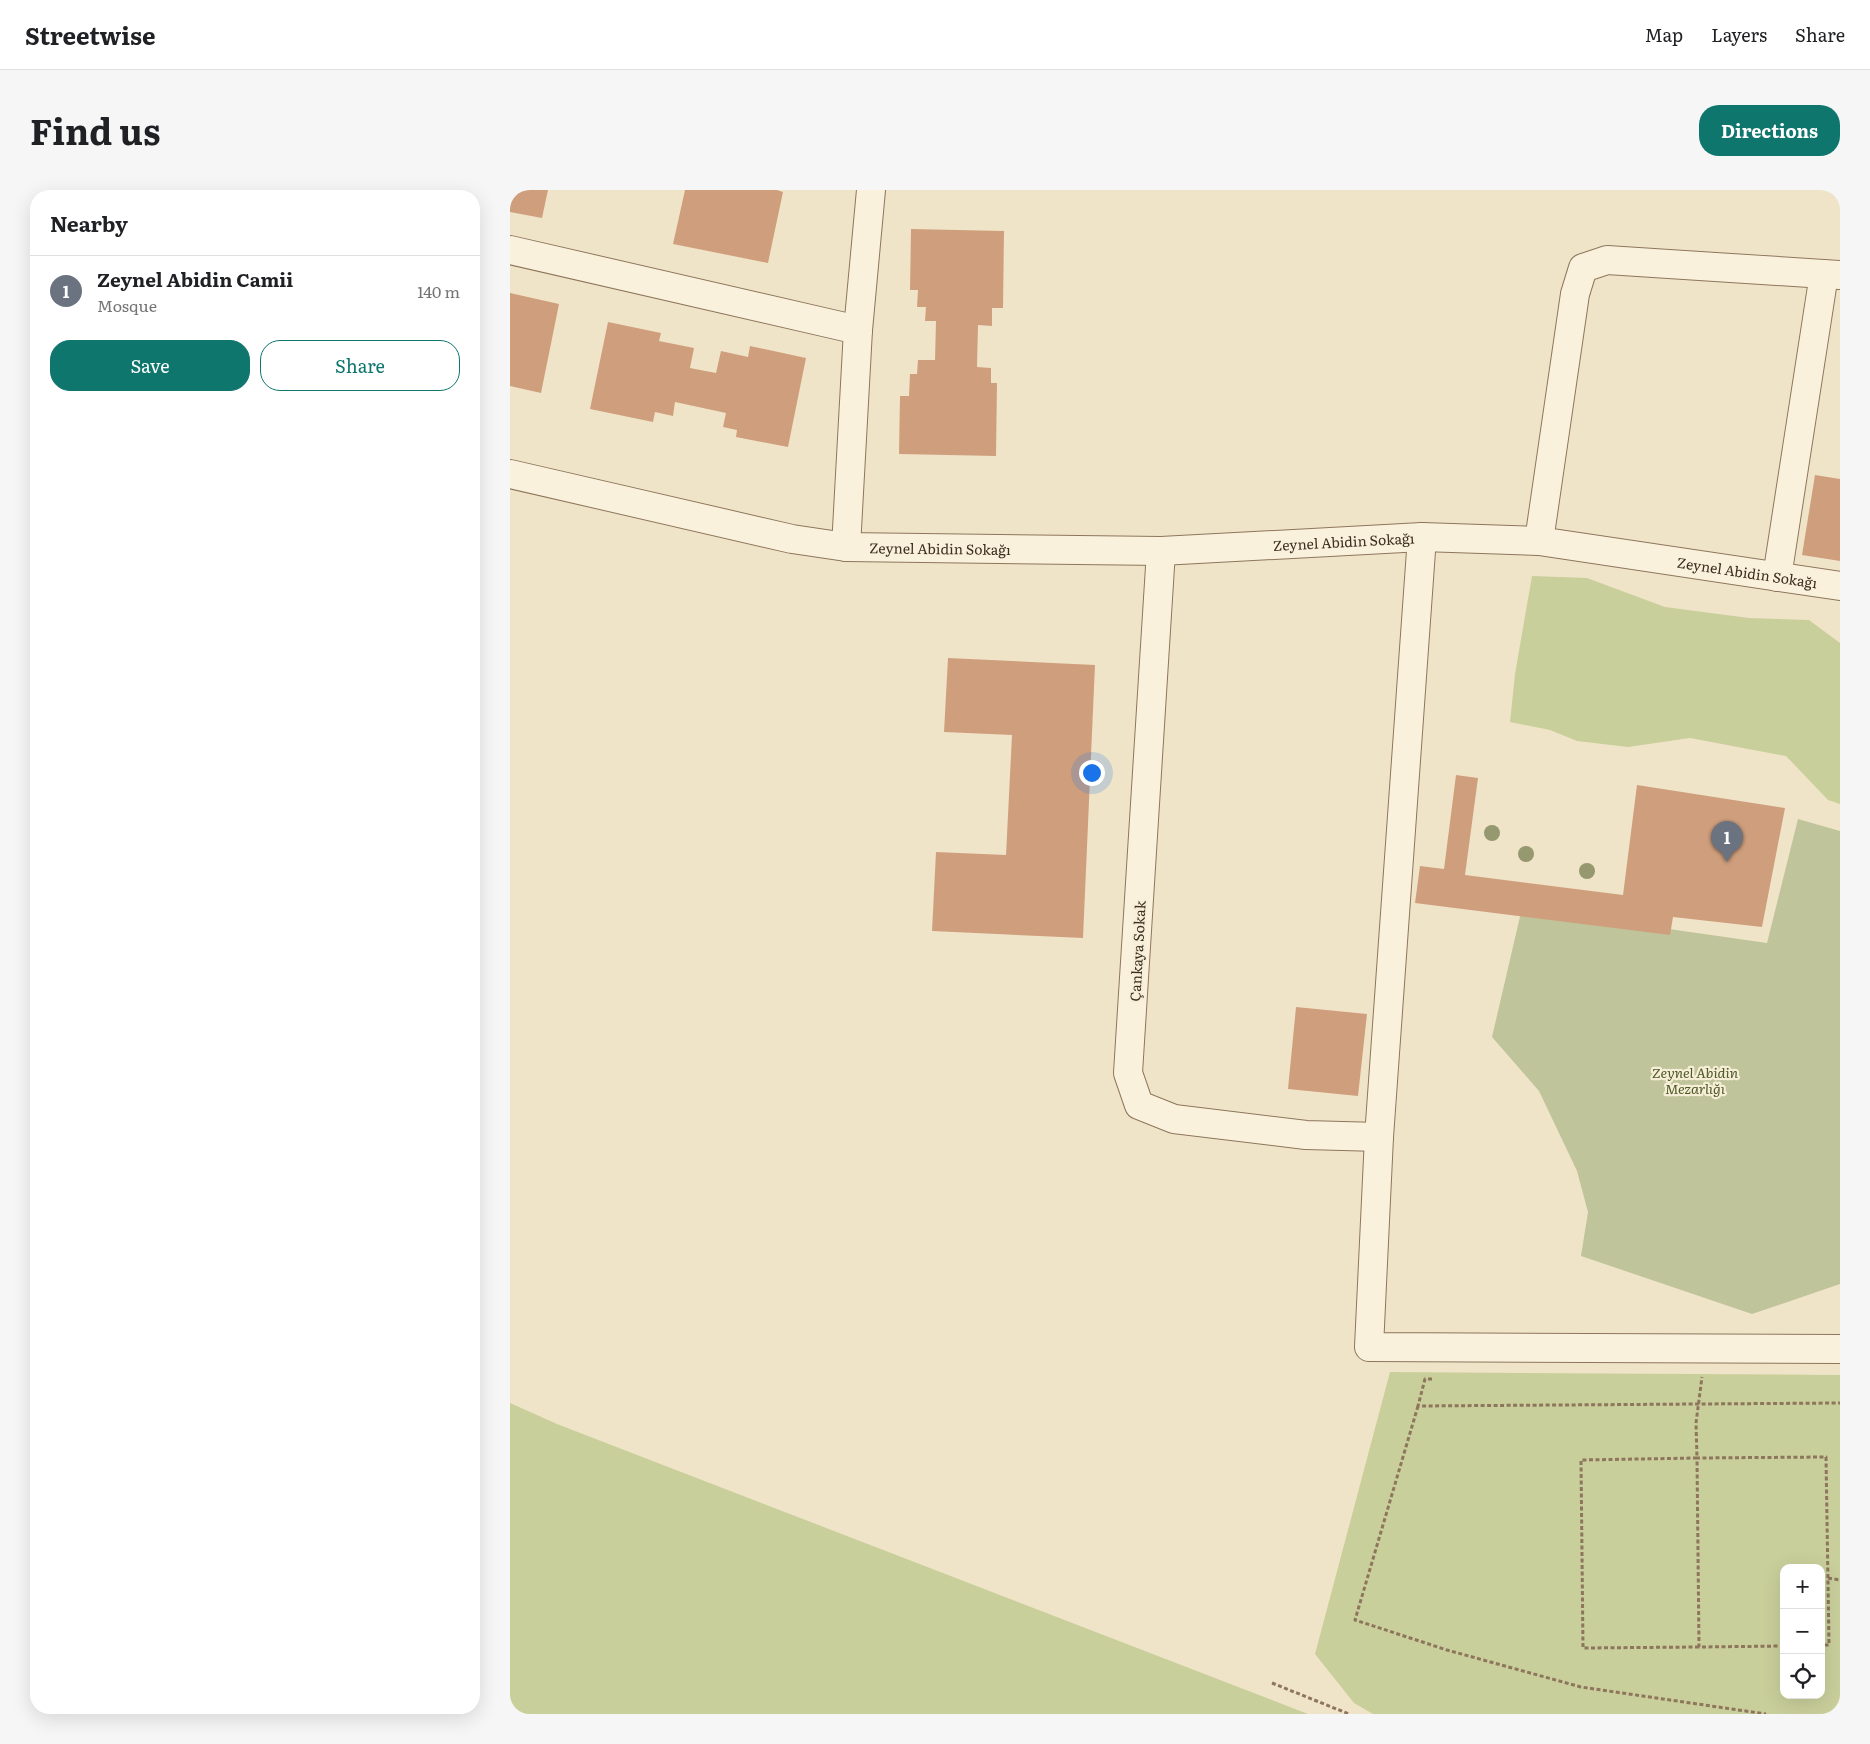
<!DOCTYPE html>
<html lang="en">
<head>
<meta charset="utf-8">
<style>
	body { margin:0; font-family:Literata,serif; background:#f6f6f6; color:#202124 }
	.controls { position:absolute; right:15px; bottom:15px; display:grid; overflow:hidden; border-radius:10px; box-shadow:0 5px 20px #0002 }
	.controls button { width:45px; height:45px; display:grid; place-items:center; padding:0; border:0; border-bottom:1px solid #e0e0e0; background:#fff; color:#202124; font:25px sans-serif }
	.you { position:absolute; left:581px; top:582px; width:18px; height:18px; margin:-12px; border:4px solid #fff; border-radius:50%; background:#1a73e8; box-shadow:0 0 0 8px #1a73e833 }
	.badge { display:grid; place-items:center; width:32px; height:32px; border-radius:50%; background:#0f766e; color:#fff; font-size:16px; font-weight:700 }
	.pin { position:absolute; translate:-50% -41px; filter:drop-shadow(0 1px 2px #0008) }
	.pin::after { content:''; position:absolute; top:26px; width:18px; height:15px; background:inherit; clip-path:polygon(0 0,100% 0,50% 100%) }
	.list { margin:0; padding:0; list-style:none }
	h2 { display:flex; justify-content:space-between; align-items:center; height:65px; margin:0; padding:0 20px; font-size:21px }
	h2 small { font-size:16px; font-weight:400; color:#757577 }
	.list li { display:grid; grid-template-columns:32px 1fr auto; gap:15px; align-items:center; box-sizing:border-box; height:70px; padding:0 20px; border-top:1px solid #e0e0e0 }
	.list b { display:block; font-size:19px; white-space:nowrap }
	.list p { margin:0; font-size:16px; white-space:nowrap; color:#757577 }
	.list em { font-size:16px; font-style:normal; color:#757577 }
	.actions { display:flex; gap:10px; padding:15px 20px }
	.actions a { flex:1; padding:11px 0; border:1px solid #0f766e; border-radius:20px; text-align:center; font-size:18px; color:#0f766e }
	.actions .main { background:#0f766e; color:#fff }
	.icon { flex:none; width:28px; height:28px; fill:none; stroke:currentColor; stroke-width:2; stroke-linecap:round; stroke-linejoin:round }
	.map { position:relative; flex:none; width:1330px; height:1524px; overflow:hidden; border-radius:20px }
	header { display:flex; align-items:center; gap:30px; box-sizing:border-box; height:70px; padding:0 25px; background:#fff; border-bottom:1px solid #e0e0e0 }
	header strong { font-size:24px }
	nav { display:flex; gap:28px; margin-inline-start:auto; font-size:18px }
	.intro { display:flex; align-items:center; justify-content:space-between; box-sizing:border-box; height:120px; padding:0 30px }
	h1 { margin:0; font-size:35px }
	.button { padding:12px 22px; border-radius:20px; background:#0f766e; color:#fff; font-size:18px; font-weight:700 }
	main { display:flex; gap:30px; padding:0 30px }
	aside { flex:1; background:#fff; border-radius:20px; box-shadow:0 5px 20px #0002 }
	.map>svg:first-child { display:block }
</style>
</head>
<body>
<header>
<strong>Streetwise</strong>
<nav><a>Map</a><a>Layers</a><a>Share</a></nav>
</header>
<div class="intro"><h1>Find us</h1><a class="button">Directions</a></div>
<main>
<aside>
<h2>Nearby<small></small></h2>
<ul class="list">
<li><span class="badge" style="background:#6b7280">1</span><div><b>Zeynel Abidin Camii</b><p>Mosque</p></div><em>140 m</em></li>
</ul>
<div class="actions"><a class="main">Save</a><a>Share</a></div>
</aside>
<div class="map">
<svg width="1330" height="1524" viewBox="0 0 1330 1524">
	<rect width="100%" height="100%" fill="#f0e4c8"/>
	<path fill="#c9cf9b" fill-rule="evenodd" d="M1022,386L1077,388L1155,417L1239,428L1299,430L1330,453V614L1318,610L1276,566L1180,548L1118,557L1067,551L1040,540L1000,532L1005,484Z
		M880,1182L1330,1185V1524H863L844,1513L805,1464ZM1274,1378H1311V1505H1274Z
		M0,1213L47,1234L798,1524H0Z"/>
	<path fill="#bfc49a" d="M1288,629L1330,641V1094L1242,1124L1071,1066L1078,1022L1067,981L1029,901L982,847L1012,718L1257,753Z"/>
	<path fill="#cf9f7d" d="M0,0H38L32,28L0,22Z
		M175,0H267L273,2L258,73L163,54Z
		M401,39L494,41L493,118H482V136L468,135L467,177L481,178V193H487L486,266L389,264L390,206H399L400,184H407L408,170H425L426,131H415L416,117H407L408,100H400Z
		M0,103L49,114L31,203L0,196Z
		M98,132L151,143L149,151L184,158L180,178L206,183L211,161L238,167L240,156L296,168L278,257L226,247L227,240L213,237L216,223L165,212L163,226L145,222L143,232L80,219Z
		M1305,285L1330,289V371L1292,365Z
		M438,468L585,475L573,748L422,741L426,662L496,665L502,545L434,542Z
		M946,585L968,588L955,685L1113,705L1127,595L1275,618L1252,737L1163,727L1160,745L905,713L910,676L934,679Z
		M786,817L857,824L848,906L778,899Z"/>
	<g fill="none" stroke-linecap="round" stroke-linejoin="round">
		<g stroke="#8d765c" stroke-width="30">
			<g id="minor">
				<path d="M0,60L348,140"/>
				<path id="s1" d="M0,284L282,349L336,357L651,361L912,347L1029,351L1330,396"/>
				<path d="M912,347L869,947L859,1157L1330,1159"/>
				<path d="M1029,351L1065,104L1073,78L1097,70L1330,85"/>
				<path d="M336,357L348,140L361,0"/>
				<path d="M651,361L618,883L629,915L664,929L796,945L869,947"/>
				<path d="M1267,387L1314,84"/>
			</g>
		</g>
		<path stroke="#8d765c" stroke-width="3" stroke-dasharray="4 2.5" stroke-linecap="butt" d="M922,1189H915L908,1216L1330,1213
			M908,1216L845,1430L937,1460L1071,1497L1256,1524
			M1318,1388L1330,1390
			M1274,1456L1189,1457L1187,1268L1316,1267L1319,1455H1311
			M1189,1457L1073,1458L1071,1270L1187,1268L1186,1233L1192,1187
			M762,1493L839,1524"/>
		<use href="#minor" stroke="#faf1dc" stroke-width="28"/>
	</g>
	<g fill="#96986f">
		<circle cx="982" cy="643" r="8"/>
		<circle cx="1016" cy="664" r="8"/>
		<circle cx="1077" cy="681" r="8"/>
	</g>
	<g text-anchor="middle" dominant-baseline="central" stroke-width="4.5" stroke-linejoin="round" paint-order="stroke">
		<g font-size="14" fill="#3d2e20" stroke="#f7eed8">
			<text stroke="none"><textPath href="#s1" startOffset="842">Zeynel Abidin Sokağı</textPath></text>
			<text stroke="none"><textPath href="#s1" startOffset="438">Zeynel Abidin Sokağı</textPath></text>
			<text stroke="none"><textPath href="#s1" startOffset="1248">Zeynel Abidin Sokağı</textPath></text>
			<text transform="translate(627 761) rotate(-87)">Çankaya Sokak</text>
		</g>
		<g font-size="14" font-style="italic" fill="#4d5a26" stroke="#f7eed8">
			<text x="1185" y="882">Zeynel Abidin<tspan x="1185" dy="16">Mezarlığı</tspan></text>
		</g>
	</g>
</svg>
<div class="controls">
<button>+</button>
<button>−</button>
<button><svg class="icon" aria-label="locate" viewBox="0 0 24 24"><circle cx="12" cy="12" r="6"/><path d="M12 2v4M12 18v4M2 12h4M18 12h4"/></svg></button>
</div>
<div class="you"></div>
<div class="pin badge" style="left:1217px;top:672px;background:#6b7280">1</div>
</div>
</main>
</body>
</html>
